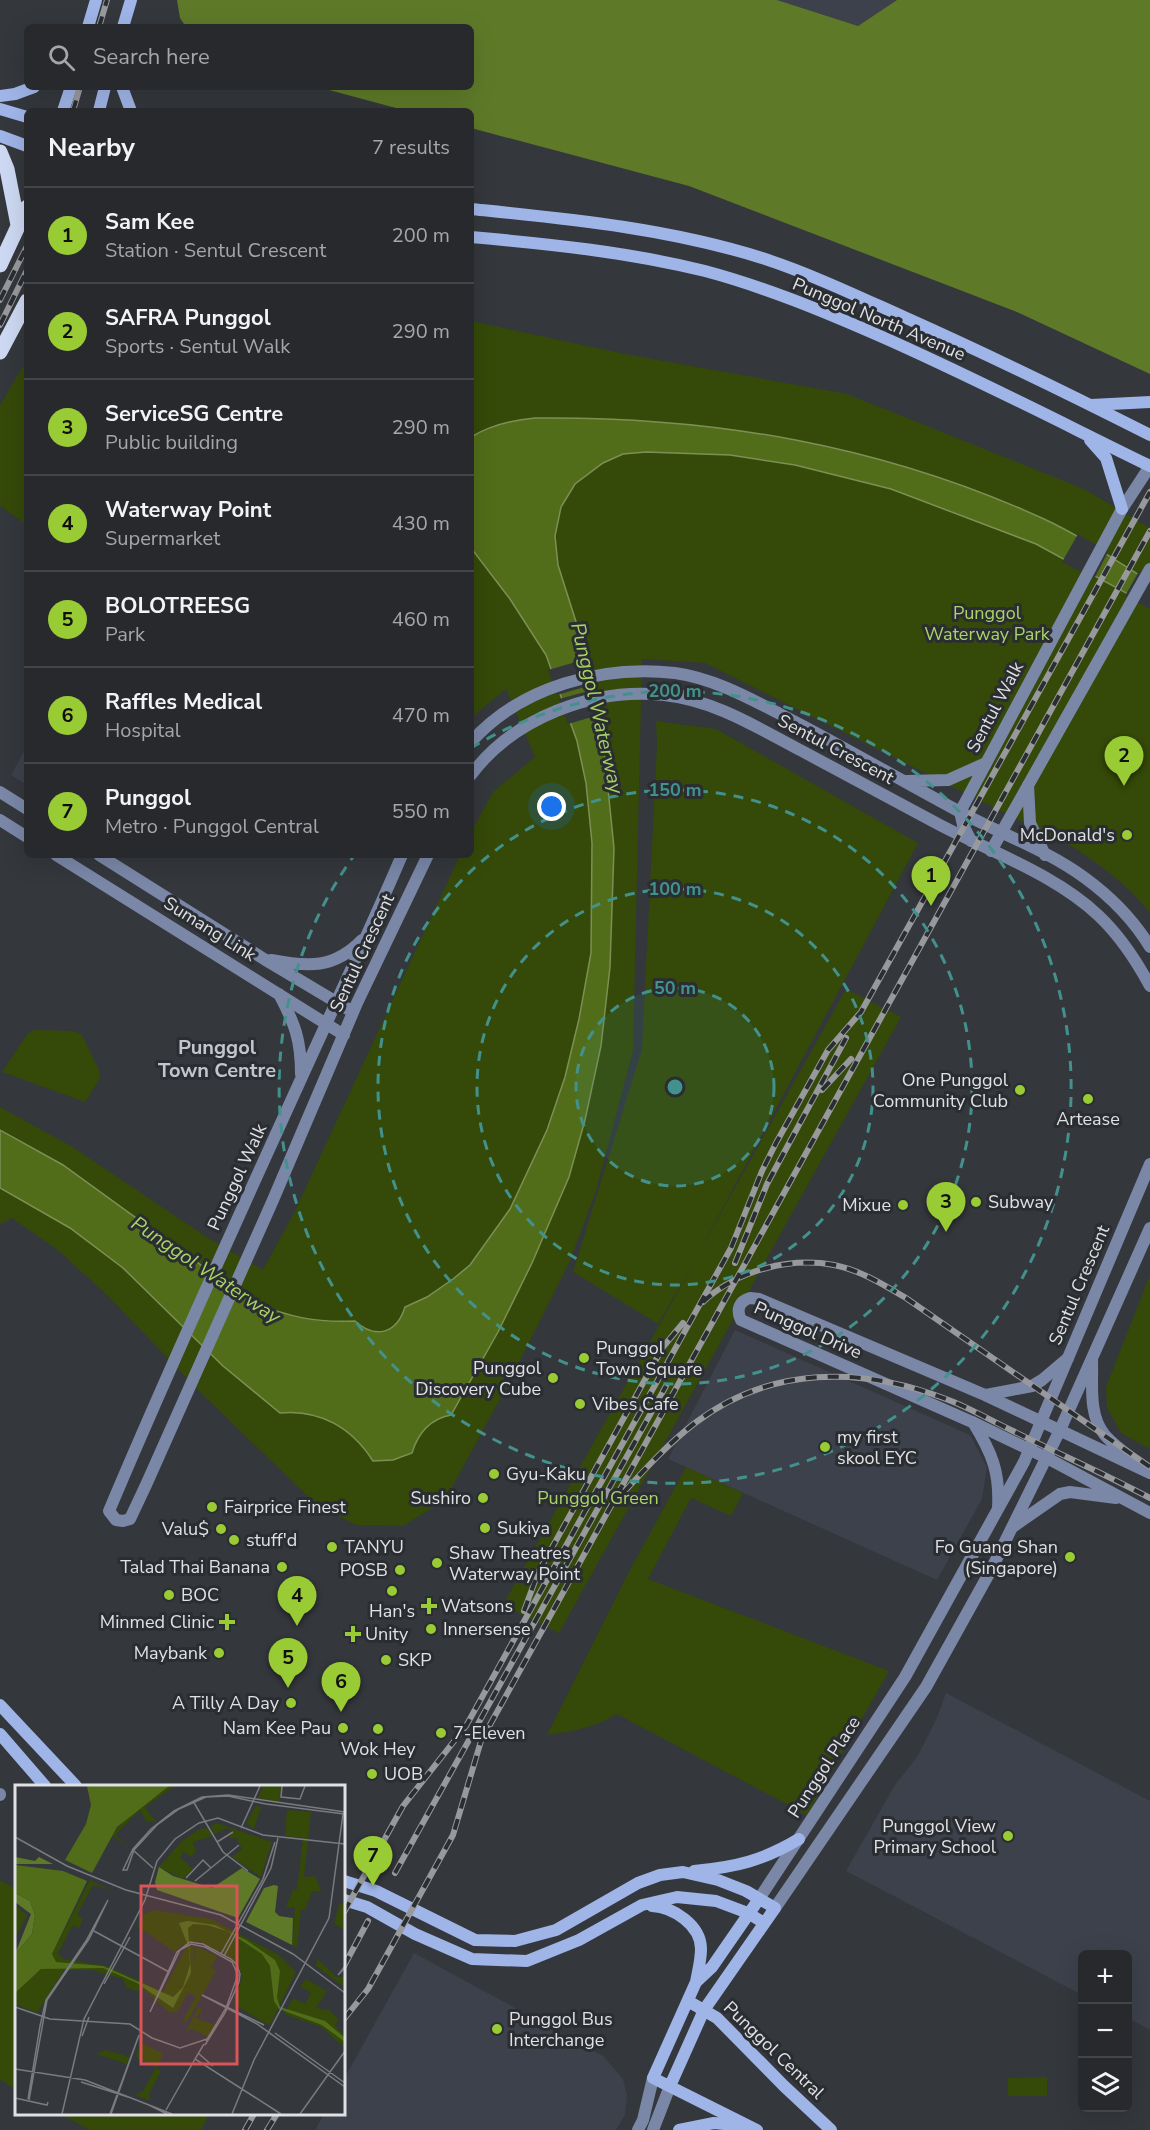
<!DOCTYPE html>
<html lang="en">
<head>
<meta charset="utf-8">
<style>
	body { margin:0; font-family:"Nunito Sans",sans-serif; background:#333539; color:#f1f3f6 }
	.controls { position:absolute; right:18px; bottom:18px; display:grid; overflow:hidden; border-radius:9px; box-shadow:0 6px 24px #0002 }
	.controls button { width:54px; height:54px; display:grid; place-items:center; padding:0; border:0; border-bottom:2px solid #434549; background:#27292d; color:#f1f3f6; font:30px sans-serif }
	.you { position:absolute; left:552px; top:807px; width:21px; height:21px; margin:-15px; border:4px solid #fff; border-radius:50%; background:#1a73e8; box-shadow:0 0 0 9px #1a73e833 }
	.badge { display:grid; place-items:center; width:39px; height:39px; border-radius:50%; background:#99cb35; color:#111; font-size:20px; font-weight:700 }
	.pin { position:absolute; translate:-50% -50px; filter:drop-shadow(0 2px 3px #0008) }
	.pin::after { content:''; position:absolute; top:32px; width:21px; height:18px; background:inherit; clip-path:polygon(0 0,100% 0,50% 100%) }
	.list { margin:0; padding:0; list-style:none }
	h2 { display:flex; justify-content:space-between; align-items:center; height:78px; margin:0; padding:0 24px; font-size:26px }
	h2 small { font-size:20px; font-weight:400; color:#a4a6aa }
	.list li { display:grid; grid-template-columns:39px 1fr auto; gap:18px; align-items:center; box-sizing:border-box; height:96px; padding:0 24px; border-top:2px solid #434549 }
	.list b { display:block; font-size:22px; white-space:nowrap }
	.list p { margin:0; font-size:20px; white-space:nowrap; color:#a4a6aa }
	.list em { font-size:20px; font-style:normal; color:#a4a6aa }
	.icon { flex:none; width:33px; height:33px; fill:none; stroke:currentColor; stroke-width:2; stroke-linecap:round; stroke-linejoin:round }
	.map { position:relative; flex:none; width:1150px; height:2130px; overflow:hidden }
	.search { position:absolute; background:#27292d; box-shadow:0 6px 24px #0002; left:24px; top:24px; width:450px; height:66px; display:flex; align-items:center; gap:15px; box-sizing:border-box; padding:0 21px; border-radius:9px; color:#a4a6aa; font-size:22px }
	.panel { position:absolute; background:#27292d; box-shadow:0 6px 24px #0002; left:24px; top:108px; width:450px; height:750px; border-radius:9px }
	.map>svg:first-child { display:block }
</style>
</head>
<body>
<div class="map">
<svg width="1150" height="2130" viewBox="0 0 1150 2130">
	<rect width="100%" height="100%" fill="#34373c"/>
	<path fill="#3c414b" d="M777,0H897L858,26Z
		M27,746V785L11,775Z
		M735,1330L970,1435L987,1467L982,1499L937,1580L668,1459Z
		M946,1693L1150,1801V2030L1128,2018V1954H1082V1995L846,1871L895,1785L917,1757L936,1720Z
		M414,1953L603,2056L623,2079L627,2096L625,2115L616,2130H315L324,2114H344V2079Z"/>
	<path fill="#354909" d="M471,321L625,354L847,394L1084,489L1150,528V913C1128,885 1102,866 1073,847L705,663L642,659L633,1050L596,1191L570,1261L506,1388L445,1500L403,1526L356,1525L316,1504L204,1396L109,1297L59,1251L12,1218L0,1224V1107L71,1146L208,1238L263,1270L294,1213L460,855H471V832L493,792L535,757L506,689L471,718Z
		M27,360V525L0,506V405Z
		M656,721L716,729L918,843L698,1254L846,989L901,1017L559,1633L503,1605L695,1261L658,1324L573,1272L642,1049L657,744Z
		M35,1030L74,1031L82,1035L99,1070L100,1078L85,1102L2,1072L28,1033Z
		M1150,1275V1449L1121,1433L1107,1408L1106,1387Z
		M686,1467L743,1493L731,1516L691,1498L648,1579L889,1671L807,1815L617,1714C593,1728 574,1731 547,1735L629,1572Z
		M0,1880L16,1889V2089L0,2080Z
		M1047,2077V2096H1008V2078Z
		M60,2114H209L201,2130H90Z"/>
	<path fill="#5e7a29" d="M177,0H777L858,26L897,0H1150V374L1017,312L689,186L471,128V111H407L318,87H471V27H186L180,18Z"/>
	<path fill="#516d19" stroke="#7c9056" stroke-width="1.5" d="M535,418C713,416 882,445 1044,519C1081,536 1115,560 1150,582V606L1036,544L891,489L795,465L730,455L646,452L623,454L603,463L575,484L561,507L555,536L558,565L585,650L602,730L614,848L610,967L601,1046L585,1120L569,1177L532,1263L498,1332L451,1415C430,1419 418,1433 412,1453L393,1460L373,1461C352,1428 320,1409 280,1413L223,1366L123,1268L70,1228L0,1188V1130L63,1165L252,1302C289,1317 316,1323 355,1321C376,1340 397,1333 405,1307L427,1297L453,1279L470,1265L510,1209L547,1130L565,1077L579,1019L591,953L592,843L586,783L577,741L546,655L510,599L471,548V437C491,425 512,420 535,418Z"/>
	<path fill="#34373c" d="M1078,534L1108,552L1094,579L1062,562Z
		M1139,571L1150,578V609L1125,596Z
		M590,658L595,684L557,695L548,670Z
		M596,689L602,714L568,724L559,699Z"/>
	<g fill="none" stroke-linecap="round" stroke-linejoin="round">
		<path stroke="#7a87a7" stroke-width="12" d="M471,742C521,686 602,665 675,673C712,678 747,697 780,714C841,745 900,780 960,812C1001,834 1047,850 1085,878C1111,897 1133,919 1150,947
			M471,775C513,718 594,687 664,695C714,700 758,728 802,751C847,775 893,800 938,824C991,852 1056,875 1099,916C1120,936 1136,960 1150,986
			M907,781L948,780L986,763
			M1028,785L1030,823L1045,855
			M0,792L27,809
			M0,820L27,837
			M971,841L963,825L960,812L1122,509L1150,466
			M991,851L1150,569
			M56,855L344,1035
			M99,855L264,959L353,1012
			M402,855C370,930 335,1004 301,1079C236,1222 170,1366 109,1511L116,1520L123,1521L130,1519L146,1485L273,1200L357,1003L428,855
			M271,960C308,967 334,969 362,940
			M279,994C295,1024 301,1040 301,1074
			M0,1794V1795
			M759,1899L905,1677L1024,1462L1150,1164
			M775,1908L926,1687L991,1570L1060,1430L1150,1228
			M638,2130L643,2120L653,2078
			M653,2130L670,2086"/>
		<path stroke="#7a87a7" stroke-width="12" d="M1092,1360C1093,1383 1088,1414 1104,1434C1111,1443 1123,1451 1132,1459
			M986,1395L1032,1386L1042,1380L1068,1358
			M973,1422C992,1453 1000,1472 998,1508
			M1150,1473L985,1395L759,1299L750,1298C739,1301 736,1310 741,1320L972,1422L1047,1458L1150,1513
			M1014,1526L1060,1494L1070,1492L1116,1498"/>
		<path stroke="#9fb4e7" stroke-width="12" d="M88,27L96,0
			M123,27L131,0
			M122,87L131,111
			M0,96L15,94L34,87
			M0,109L27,117
			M63,111L71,87
			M99,111L105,87
			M0,136L27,146
			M471,209C569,219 667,228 762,258C811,274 857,296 904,317C987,354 1069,394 1150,435
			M471,237C550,244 628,252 705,271C765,287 823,311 880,336C971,376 1060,422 1150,466
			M1091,405L1150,402
			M1090,440L1106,458L1122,509
			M0,1705L76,1786
			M0,1734L45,1786
			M694,1871C736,1867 762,1861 799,1839
			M344,1881L376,1891L475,1940L515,1941L556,1930L638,1883L660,1875L683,1872L718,1880L746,1891L775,1908L704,2010L670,2086
			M344,1900L367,1907L415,1934L472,1959L527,1961L579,1940L642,1905L677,1897L716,1901L748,1913L764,1923
			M652,1906C673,1907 701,1925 701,1949C701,1960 698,1971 696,1982
			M688,2001L717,2018L784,2086L831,2130
			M679,2130L714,2123L743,2126
			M757,2130L653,2078L696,1982L712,1967L759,1899"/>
		<path stroke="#cdd8f2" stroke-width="15" d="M0,152L7,169L18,225
			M0,265L27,207
			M0,352L27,301"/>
		<g stroke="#97999d" stroke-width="6">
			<path id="rail" d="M99,27L107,0
				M73,111L80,87
				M0,300L27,246
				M0,325L27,270
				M822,1090L851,1059
				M735,1263L767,1184L846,1038
				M703,1302C737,1270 790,1257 834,1265C860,1270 884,1285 906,1298L1150,1467
				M624,1492C646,1468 669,1443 695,1423C770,1366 861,1366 946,1399C968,1407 990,1420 1011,1430C1057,1453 1105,1474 1150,1498
				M524,1611L538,1573L663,1347L683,1323
				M395,1873L666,1386
				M344,1912L403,1806L466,1726L731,1248L762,1171L776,1143L828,1050L861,1012L1150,492
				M344,1966L368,1921
				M344,2019L368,1989L453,1835L481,1741L1150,531
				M245,2130L254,2114
				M267,2130L277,2114"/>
		</g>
		<use href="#rail" stroke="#2a2d31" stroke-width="4" stroke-dasharray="11" stroke-linecap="butt"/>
	</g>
	<circle cx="675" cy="1087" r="99" fill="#43918c" fill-opacity=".12"/>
	<g fill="none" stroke="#43918c" stroke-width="3" stroke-dasharray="10 8">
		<circle cx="675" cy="1087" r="99"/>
		<circle cx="675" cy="1087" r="198"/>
		<circle cx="675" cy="1087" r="297"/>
		<path d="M471 748A396 396 0 1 1 353 857"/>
	</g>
	<g fill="#99cb35" stroke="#2a2d31" stroke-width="2">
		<circle cx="1127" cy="835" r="6"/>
		<circle cx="1020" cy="1090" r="6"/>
		<circle cx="1088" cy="1099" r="6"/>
		<circle cx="976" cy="1202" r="6"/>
		<circle cx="903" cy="1205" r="6"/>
		<circle cx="584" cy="1358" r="6"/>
		<circle cx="553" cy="1378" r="6"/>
		<circle cx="580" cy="1404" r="6"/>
		<circle cx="825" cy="1447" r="6"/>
		<circle cx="494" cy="1474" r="6"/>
		<circle cx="483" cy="1498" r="6"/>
		<circle cx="212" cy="1507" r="6"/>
		<circle cx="485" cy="1528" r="6"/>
		<circle cx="221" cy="1529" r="6"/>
		<circle cx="234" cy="1540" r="6"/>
		<circle cx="332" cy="1547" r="6"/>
		<circle cx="1070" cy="1557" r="6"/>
		<circle cx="437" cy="1563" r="6"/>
		<circle cx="282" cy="1567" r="6"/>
		<circle cx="400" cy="1570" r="6"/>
		<circle cx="392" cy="1591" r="6"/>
		<circle cx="169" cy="1595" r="6"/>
		<path d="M426 1597h6v6h6v6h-6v6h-6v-6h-6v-6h6z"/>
		<path d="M224 1613h6v6h6v6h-6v6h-6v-6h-6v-6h6z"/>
		<circle cx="431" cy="1629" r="6"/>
		<path d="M350 1625h6v6h6v6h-6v6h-6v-6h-6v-6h6z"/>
		<circle cx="219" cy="1653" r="6"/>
		<circle cx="386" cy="1660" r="6"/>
		<circle cx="291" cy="1703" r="6"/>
		<circle cx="343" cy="1728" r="6"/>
		<circle cx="378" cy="1729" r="6"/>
		<circle cx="441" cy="1733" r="6"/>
		<circle cx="372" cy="1774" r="6"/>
		<circle cx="1008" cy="1836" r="6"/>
		<circle cx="497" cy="2029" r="6"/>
	</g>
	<g text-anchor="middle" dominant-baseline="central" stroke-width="6" stroke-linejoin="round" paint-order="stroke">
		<g font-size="18" fill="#e0e1e4" stroke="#2a2d31">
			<text transform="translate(879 319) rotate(23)">Punggol North Avenue</text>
			<text transform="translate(995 707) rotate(-62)">Sentul Walk</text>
			<text transform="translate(836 749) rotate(28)">Sentul Crescent</text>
			<text transform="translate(210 929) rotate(32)">Sumang Link</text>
			<text transform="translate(362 953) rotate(-65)">Sentul Crescent</text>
			<text transform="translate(237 1177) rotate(-65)">Punggol Walk</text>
			<text transform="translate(1079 1285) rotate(-67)">Sentul Crescent</text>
			<text transform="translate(808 1330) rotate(24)">Punggol Drive</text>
			<text transform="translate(824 1767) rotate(-57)">Punggol Place</text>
			<text transform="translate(774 2050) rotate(44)">Punggol Central</text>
		</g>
		<g font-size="18" fill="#abd468" stroke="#2a2d31">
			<text x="987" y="613">Punggol<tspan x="987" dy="21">Waterway Park</tspan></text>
			<text x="598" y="1498">Punggol Green</text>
		</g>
		<g font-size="18" fill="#e0e1e4" stroke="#2a2d31" text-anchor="start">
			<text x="1115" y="835" text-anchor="end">McDonald's</text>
			<text x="1008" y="1080" text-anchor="end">One Punggol<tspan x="1008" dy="21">Community Club</tspan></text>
			<text x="1088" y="1119" text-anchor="middle">Artease</text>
			<text x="988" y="1202">Subway</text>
			<text x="891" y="1205" text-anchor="end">Mixue</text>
			<text x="596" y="1348">Punggol<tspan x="596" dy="21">Town Square</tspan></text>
			<text x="541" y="1368" text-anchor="end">Punggol<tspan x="541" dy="21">Discovery Cube</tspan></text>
			<text x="592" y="1404">Vibes Cafe</text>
			<text x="837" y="1437">my first<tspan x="837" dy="21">skool EYC</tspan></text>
			<text x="506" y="1474">Gyu-Kaku</text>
			<text x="471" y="1498" text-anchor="end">Sushiro</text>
			<text x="224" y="1507">Fairprice Finest</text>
			<text x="497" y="1528">Sukiya</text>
			<text x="209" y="1529" text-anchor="end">Valu$</text>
			<text x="246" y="1540">stuff'd</text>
			<text x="344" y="1547">TANYU</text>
			<text x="1058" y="1547" text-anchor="end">Fo Guang Shan<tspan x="1058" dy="21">(Singapore)</tspan></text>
			<text x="449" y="1553">Shaw Theatres<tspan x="449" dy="21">Waterway Point</tspan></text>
			<text x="270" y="1567" text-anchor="end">Talad Thai Banana</text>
			<text x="388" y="1570" text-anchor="end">POSB</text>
			<text x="181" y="1595">BOC</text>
			<text x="441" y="1606">Watsons</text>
			<text x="392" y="1611" text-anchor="middle">Han's</text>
			<text x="214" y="1622" text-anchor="end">Minmed Clinic</text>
			<text x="443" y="1629">Innersense</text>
			<text x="365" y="1634">Unity</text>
			<text x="207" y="1653" text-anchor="end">Maybank</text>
			<text x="398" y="1660">SKP</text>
			<text x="279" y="1703" text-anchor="end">A Tilly A Day</text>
			<text x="331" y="1728" text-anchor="end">Nam Kee Pau</text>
			<text x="453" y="1733">7-Eleven</text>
			<text x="378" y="1749" text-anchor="middle">Wok Hey</text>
			<text x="384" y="1774">UOB</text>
			<text x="996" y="1826" text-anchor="end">Punggol View<tspan x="996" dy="21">Primary School</tspan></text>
			<text x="509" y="2019">Punggol Bus<tspan x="509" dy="21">Interchange</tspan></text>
		</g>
		<g font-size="20" font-style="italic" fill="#a9d266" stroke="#2a2d31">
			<text transform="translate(597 708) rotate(77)">Punggol Waterway</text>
			<text transform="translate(206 1270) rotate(34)">Punggol Waterway</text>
		</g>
		<g font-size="20" font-weight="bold" fill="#c2c5cb" stroke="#2a2d31">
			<text x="217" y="1047">Punggol<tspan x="217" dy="23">Town Centre</tspan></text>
		</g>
	</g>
	<g transform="translate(15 1785)">
		<rect width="330" height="330" fill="#34373c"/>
		<path d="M154,1H160L130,22L141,37L131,36L125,25L100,50L116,63L96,50L115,29ZM248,1H266L264,17L243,13ZM241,21L246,22L239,44L231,38ZM272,25L296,27L289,92L300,91L306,106L297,107L290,125L286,124L282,162L277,160L280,123L271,122L278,105H282L288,53L270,51ZM202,38L257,57L246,92L217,72L227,64L221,52L216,54L214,51L219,47L212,43L199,49L196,41ZM192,43L197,51L178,57L181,66L176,72L169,67L165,72L178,84L168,94L144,82L166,57L183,45ZM75,95L96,105L78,100L62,130L68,134L64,143L58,140L43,168L48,174L92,181L148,207L170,164L168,159L160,167L122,141L129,129L139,125L196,134L264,170L281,187L256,238L251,239L219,219L227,192L224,182L215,172L184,156H179V185L180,161L202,171L196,183L201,186L172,237L168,235L181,212L173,207L163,226L155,228L127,203L121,206L111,202L108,194L77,185H49L22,228L0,219V208L6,201L38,175L37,169ZM330,118V146L319,138L324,120ZM0,121L12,130L0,154ZM302,174L322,192H328L330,186V203L301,181ZM291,194L312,206L301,223L314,225L324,234L320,240L330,251V263L306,242L269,229L278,213L290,219L296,208L285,201ZM183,223L188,225L180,233L200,240L193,252L177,244L171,246ZM125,257L148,269L141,283L121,272ZM90,265L115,272L112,279L81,269ZM141,283L146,286L134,309L135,316L120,310L128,306Z" fill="#354909"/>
		<path d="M0,72L20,76L24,72L38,79H0ZM144,82L158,91L197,103L227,83L245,94L223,133L142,105L140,97ZM259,100L263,101L260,127L264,131L278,133L277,160L231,137L249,103ZM0,108L15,116L20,130L17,149L0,169L16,129L0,117Z" fill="#5e7a29"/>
		<path d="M72,1H154L102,42L77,88L50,75L71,39L76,20ZM0,80L48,86L72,96L37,169L41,177L88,181L158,212L168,202L175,180L174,163L164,138L173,136L200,140L231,155L260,175L265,186L262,213L265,222L310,236L330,253V257L307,240L264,224L259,216L255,181L247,169L212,146L192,140L178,139L173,143L176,188L158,223L122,198L88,183L26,184L0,208V169L17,149L20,130L15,116L0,108Z" fill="#516d19"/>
		<path fill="none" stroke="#797b7f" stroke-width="1.5" d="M267,1L266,12L285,14L290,1M178,16L208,67L233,86M329,29L251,19L213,11L191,12L164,24L142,40L119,65L112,85H108L118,64L136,44L159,26L187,12L213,10L330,27M226,43L245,1M0,52L52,81L111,105L206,130L278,169L330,208M202,57L218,47M118,65L138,83M171,93L188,75L196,83M180,96L224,60M79,146L154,187M206,169L248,94L260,57M209,171L256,83L263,53M330,181L323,190L330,183M89,199L115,152M0,222L35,234L115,239L137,253L165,263L192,254M249,240L187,210L242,239L330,302M260,248L330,298M67,251L74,232M189,259L180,274L266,329M190,260L210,228L224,197L225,189L222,180L216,174L188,159L175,157L162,167L135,227L165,165L176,159L190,162L217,177L223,190L211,223L191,256M183,268L198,281M0,284L70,295L157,329M66,297L113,312M0,313L32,320L33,317M13,314L25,241L31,215L71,156L93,115L74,154L32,215L14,315M134,320L152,329M151,325L180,274M47,329L69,234L130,115L142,76L160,54L184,38L203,33L248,50L330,59M95,329L124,250L96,329M217,329L239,275L314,133L328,29M285,329L330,266"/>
		<path fill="#d85657" fill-opacity="0.15" stroke="#d85657" stroke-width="3" d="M126,101H222V279H126Z"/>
		<rect width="330" height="330" fill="none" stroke="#e0e1e4" stroke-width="3"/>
	</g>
	<circle cx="675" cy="1087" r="9" fill="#43918c" stroke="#2a2d31" stroke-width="3"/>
	<g font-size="18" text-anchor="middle" font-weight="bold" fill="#43918c" stroke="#2a2d31" stroke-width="6" stroke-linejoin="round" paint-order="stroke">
		<text x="675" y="697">200 m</text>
		<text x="675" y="796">150 m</text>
		<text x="675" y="895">100 m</text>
		<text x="675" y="994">50 m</text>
	</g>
</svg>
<div class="controls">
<button>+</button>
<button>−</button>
<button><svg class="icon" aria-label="layers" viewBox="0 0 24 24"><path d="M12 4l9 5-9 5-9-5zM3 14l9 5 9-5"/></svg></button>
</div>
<div class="you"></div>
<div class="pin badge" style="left:931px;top:906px">1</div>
<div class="pin badge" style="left:1124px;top:786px">2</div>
<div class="pin badge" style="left:946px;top:1232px">3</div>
<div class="pin badge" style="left:297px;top:1626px">4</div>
<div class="pin badge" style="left:288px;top:1688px">5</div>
<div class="pin badge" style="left:341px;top:1712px">6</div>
<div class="pin badge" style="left:373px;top:1886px">7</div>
<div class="search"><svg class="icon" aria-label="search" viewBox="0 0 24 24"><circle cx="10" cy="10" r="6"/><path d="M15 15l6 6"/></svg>Search here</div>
<section class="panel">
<h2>Nearby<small>7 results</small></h2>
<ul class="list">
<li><span class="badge">1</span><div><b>Sam Kee</b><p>Station · Sentul Crescent</p></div><em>200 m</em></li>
<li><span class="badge">2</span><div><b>SAFRA Punggol</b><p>Sports · Sentul Walk</p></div><em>290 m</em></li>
<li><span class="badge">3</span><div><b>ServiceSG Centre</b><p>Public building</p></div><em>290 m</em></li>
<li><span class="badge">4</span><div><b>Waterway Point</b><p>Supermarket</p></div><em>430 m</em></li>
<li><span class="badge">5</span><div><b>BOLOTREESG</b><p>Park</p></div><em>460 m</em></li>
<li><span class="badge">6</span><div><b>Raffles Medical</b><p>Hospital</p></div><em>470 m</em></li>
<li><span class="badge">7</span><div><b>Punggol</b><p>Metro · Punggol Central</p></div><em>550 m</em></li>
</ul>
</section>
</div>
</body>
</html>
